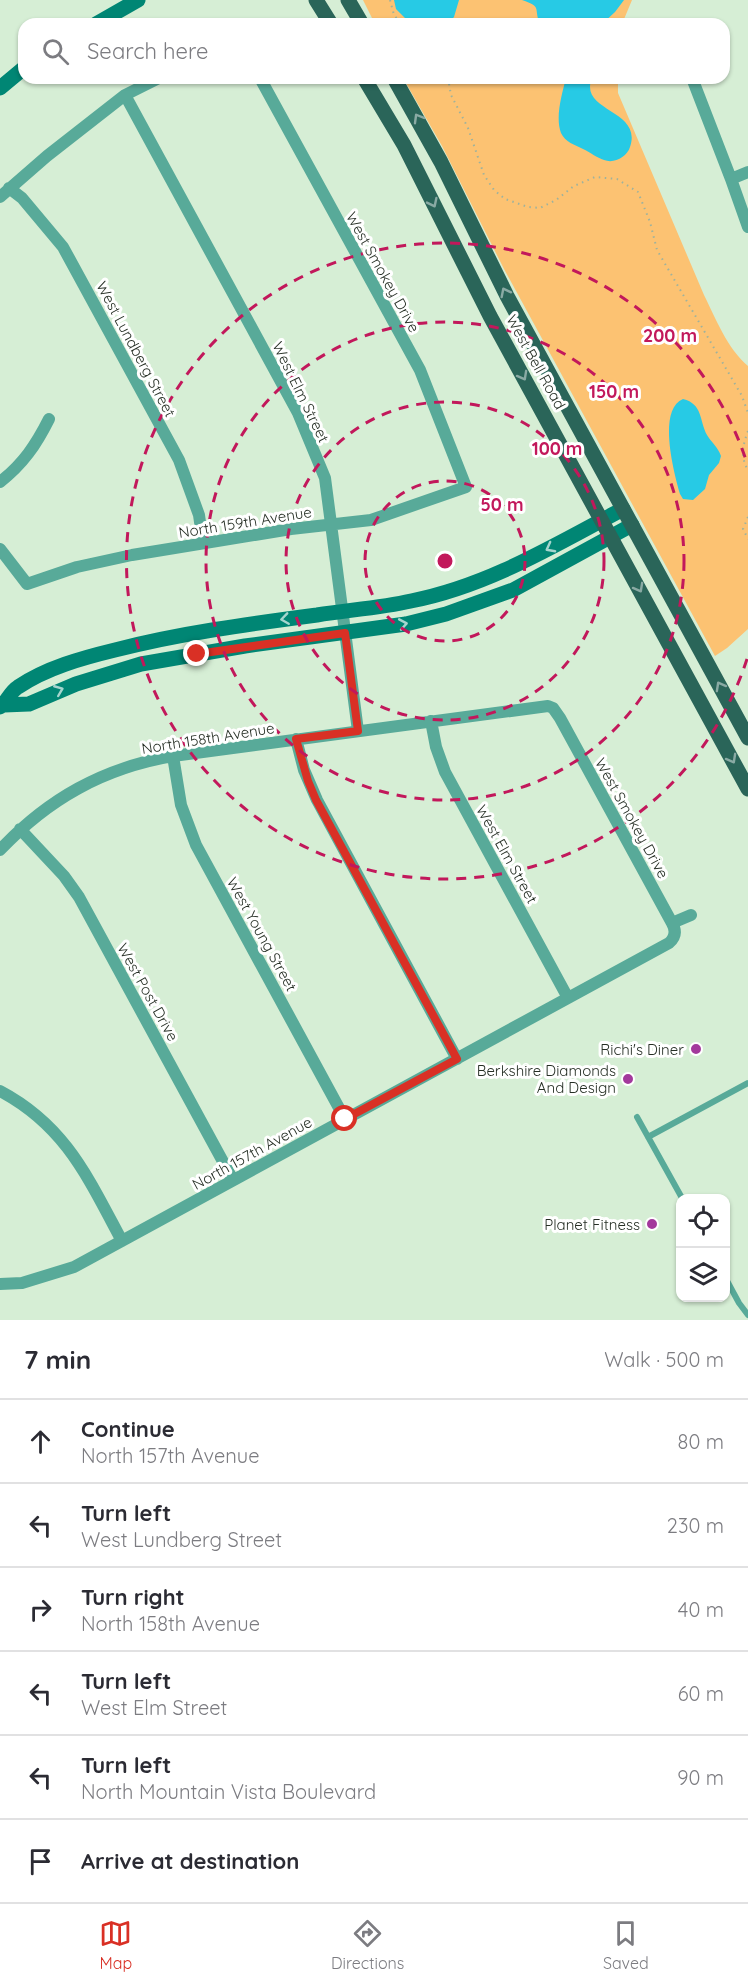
<!DOCTYPE html>
<html lang="en">
<head>
<meta charset="utf-8">
<style>
	body { margin:0; font-family:Quicksand,sans-serif; background:#f2f2f3; color:#2b2b33 }
	.controls { position:absolute; right:18px; bottom:18px; display:grid; overflow:hidden; border-radius:12px; box-shadow:0 2px 4px #0004 }
	.controls button { width:54px; height:54px; display:grid; place-items:center; padding:0; border:0; border-bottom:2px solid #e1e1e2; background:#fff; color:#2b2b33; font:30px sans-serif }
	.stop { position:absolute; width:18px; height:18px; margin:-14px; border:4px solid #d93025; border-radius:50%; background:#fff }
	.stop.end { background:#d93025; border-color:#fff; box-shadow:0 2px 6px #0008 }
	.list { margin:0; padding:0; list-style:none }
	h2 { display:flex; justify-content:space-between; align-items:center; height:78px; margin:0; padding:0 24px; font-size:26px }
	h2 small { font-size:20px; font-weight:400; color:#7c7c81 }
	.list li { display:grid; grid-template-columns:39px 1fr auto; gap:18px; align-items:center; box-sizing:border-box; height:84px; padding:0 24px; border-top:2px solid #e1e1e2 }
	.list b { display:block; font-size:22px; white-space:nowrap }
	.list p { margin:0; font-size:20px; white-space:nowrap; color:#7c7c81 }
	.list em { font-size:20px; font-style:normal; color:#7c7c81 }
	.icon { flex:none; width:33px; height:33px; fill:none; stroke:currentColor; stroke-width:2; stroke-linecap:round; stroke-linejoin:round }
	.map { position:relative; flex:none; width:748px; height:1320px; overflow:hidden }
	.search { position:absolute; background:#fff; box-shadow:0 2px 4px #0004; left:18px; right:18px; top:18px; height:66px; display:flex; align-items:center; gap:15px; box-sizing:border-box; padding:0 21px; border-radius:18px; color:#7c7c81; font-size:22px }
	.sheet { height:582px; background:#fff }
	nav { display:flex; justify-content:space-around; align-items:center; box-sizing:border-box; height:84px; border-top:2px solid #e1e1e2; background:#fff; font-size:16px; color:#7c7c81 }
	nav a { display:grid; justify-items:center; gap:3px }
	nav .on { color:#d93025 }
	.map>svg:first-child { display:block }
</style>
</head>
<body>
<div class="map">
<svg width="748" height="1320" viewBox="0 0 748 1320">
	<rect width="100%" height="100%" fill="#d6eed5"/>
	<path fill="#fcc272" d="M363,0H632L622,24H375Z
		M403,78H618V93L704,295C716,319 727,348 748,366V629L727,648L715,656L504,269L442,146Z"/>
	<path fill="#27cae5" d="M394,0H459L454,17L447,24H411L396,9Z
		M522,0H624L615,12L602,24H540C533,8 543,7 522,0Z
		M566,78H592C578,112 643,109 630,147C627,157 614,164 604,160C597,158 590,152 583,149C575,145 565,142 561,133C555,117 562,94 566,78Z
		M683,399C703,404 699,420 707,435C711,442 718,447 721,456L719,463L709,475L705,489L693,500L683,499L680,494C674,473 657,410 683,399Z"/>
	<g fill="none" stroke-linecap="round" stroke-linejoin="round">
		<path stroke="#9eb29d" stroke-width="2" stroke-dasharray="1.5 4.5" stroke-linecap="butt" d="M390,0L394,15L401,24
			M448,78L451,95L468,128L484,175L494,190L505,199L528,207L540,208L556,200L574,186L595,177L617,179L638,192L650,222L657,250L742,396L748,413
			M748,431C743,444 740,457 748,470
			M748,517L743,529L748,539"/>
		<path stroke="#58aa99" stroke-width="6" d="M637,1117L682,1198
			M648,1137L748,1083
			M726,1279L739,1303L748,1315"/>
		<path stroke="#58aa99" stroke-width="12" d="M692,78L731,179L748,227
			M125,95L298,413L325,478L358,731
			M731,179L748,172
			M9,188L22,198L63,247L179,460L199,515L203,543
			M0,197L47,156L125,95L159,78
			M0,482C23,464 36,445 49,419
			M0,549L27,584L77,567L132,555L291,529L371,520L466,487L420,370L260,78
			M431,721L436,747L445,772L568,998
			M296,739L304,770L317,800L457,1059
			M173,756L181,805L196,845L345,1119
			M20,829L64,876L79,897L233,1180
			M0,850C48,799 103,768 173,756L548,706L553,708L560,718L672,923C676,930 676,937 669,943L74,1267L22,1283L0,1284
			M672,923L691,915
			M0,1091C66,1126 88,1178 122,1241"/>
		<path stroke="#008674" stroke-width="15" d="M96,24L138,0
			M0,88L24,68
			M4,705L29,704L76,684L141,664L245,646L406,624L446,614L513,590L632,525
			M0,707C7,702 10,692 18,687C46,668 82,658 115,650C181,633 249,624 317,615C348,610 380,608 411,601C488,586 555,545 623,509"/>
		<path stroke="#2a6559" stroke-width="15" d="M316,0L331,24
			M348,0L362,24
			M364,78L404,145L490,316L748,789
			M394,78L441,162L507,296L748,738"/>
	</g>
	<defs><path id="oneway-chevron" d="M-2-3.5L2.5 0L-2 3.5" fill="none" stroke-width="1.6" stroke-linecap="round" stroke-linejoin="round" transform="scale(1.5)"/></defs>
	<g stroke="#8aaaa4">
		<use href="#oneway-chevron" transform="translate(418 118) rotate(-120)"/>
		<use href="#oneway-chevron" transform="translate(433 203) rotate(64)"/>
		<use href="#oneway-chevron" transform="translate(505 292) rotate(-117)"/>
		<use href="#oneway-chevron" transform="translate(523 376) rotate(61)"/>
		<use href="#oneway-chevron" transform="translate(639 588) rotate(61)"/>
		<use href="#oneway-chevron" transform="translate(720 686) rotate(-119)"/>
		<use href="#oneway-chevron" transform="translate(732 759) rotate(61)"/>
	</g>
	<g stroke="#a6d5ce">
		<use href="#oneway-chevron" transform="translate(550 548) rotate(152)"/>
		<use href="#oneway-chevron" transform="translate(285 619) rotate(172)"/>
		<use href="#oneway-chevron" transform="translate(403 624) rotate(-10)"/>
		<use href="#oneway-chevron" transform="translate(59 690) rotate(-22)"/>
	</g>
	<g fill="none" stroke-linecap="round" stroke-linejoin="round">
		<path stroke="#d93025" stroke-width="8" d="M197,654L345,633L358,731L296,739L308,781L316,800L457,1059L345,1119"/>
	</g>
	<g fill="none" stroke="#c2185b" stroke-width="3" stroke-dasharray="10 8">
		<circle cx="445" cy="561" r="80"/>
		<circle cx="445" cy="561" r="159"/>
		<circle cx="445" cy="561" r="239"/>
		<path d="M747 659A318 318 0 1 1 747 463"/>
	</g>
	<g fill="#a3399c" stroke="#fff" stroke-width="2">
		<circle cx="696" cy="1049" r="6"/>
		<circle cx="628" cy="1079" r="6"/>
		<circle cx="652" cy="1224" r="6"/>
	</g>
	<g text-anchor="middle" dominant-baseline="central" stroke-width="6" stroke-linejoin="round" paint-order="stroke">
		<g font-size="15" fill="#262f25" stroke="#fff">
			<text transform="translate(383 272) rotate(61)">West Smokey Drive</text>
			<text transform="translate(136 349) rotate(62)">West Lundberg Street</text>
			<text transform="translate(536 362) rotate(61)">West Bell Road</text>
			<text transform="translate(301 392) rotate(64)">West Elm Street</text>
			<text transform="translate(245 522) rotate(-9)">North 159th Avenue</text>
			<text transform="translate(208 738) rotate(-9)">North 158th Avenue</text>
			<text transform="translate(632 818) rotate(61)">West Smokey Drive</text>
			<text transform="translate(507 854) rotate(61)">West Elm Street</text>
			<text transform="translate(262 934) rotate(61)">West Young Street</text>
			<text transform="translate(148 992) rotate(61)">West Post Drive</text>
			<text transform="translate(252 1153) rotate(-29)">North 157th Avenue</text>
		</g>
		<g font-size="15" fill="#262f25" stroke="#fff" text-anchor="end">
			<text x="684" y="1049">Richi's Diner</text>
			<text x="616" y="1070">Berkshire Diamonds<tspan x="616" dy="17">And Design</tspan></text>
			<text x="640" y="1224">Planet Fitness</text>
		</g>
	</g>
	<circle cx="445" cy="561" r="9" fill="#c2185b" stroke="#fff" stroke-width="3"/>
	<g font-size="18" text-anchor="middle" font-weight="bold" fill="#c2185b" stroke="#fff" stroke-width="6" stroke-linejoin="round" paint-order="stroke">
		<text x="670" y="342">200 m</text>
		<text x="614" y="398">150 m</text>
		<text x="557" y="455">100 m</text>
		<text x="502" y="511">50 m</text>
	</g>
</svg>
<div class="controls">
<button><svg class="icon" aria-label="locate" viewBox="0 0 24 24"><circle cx="12" cy="12" r="6"/><path d="M12 2v4M12 18v4M2 12h4M18 12h4"/></svg></button>
<button><svg class="icon" aria-label="layers" viewBox="0 0 24 24"><path d="M12 4l9 5-9 5-9-5zM3 14l9 5 9-5"/></svg></button>
</div>
<div class="stop" style="left:345px;top:1119px"></div>
<div class="stop end" style="left:197px;top:654px"></div>
<div class="search"><svg class="icon" aria-label="search" viewBox="0 0 24 24"><circle cx="10" cy="10" r="6"/><path d="M15 15l6 6"/></svg>Search here</div>
</div>
<section class="sheet">
<h2>7 min<small>Walk · 500 m</small></h2>
<ul class="list">
<li><svg class="icon" aria-label="ahead" viewBox="0 0 24 24"><path d="M12 20V5M6 11l6-6 6 6"/></svg><div><b>Continue</b><p>North 157th Avenue</p></div><em>80 m</em></li>
<li><svg class="icon" aria-label="left" viewBox="0 0 24 24"><path d="M17 20v-9H6M10 6l-5 5 5 5"/></svg><div><b>Turn left</b><p>West Lundberg Street</p></div><em>230 m</em></li>
<li><svg class="icon" aria-label="right" viewBox="0 0 24 24"><path d="M7 20v-9h11M14 6l5 5-5 5"/></svg><div><b>Turn right</b><p>North 158th Avenue</p></div><em>40 m</em></li>
<li><svg class="icon" aria-label="left" viewBox="0 0 24 24"><path d="M17 20v-9H6M10 6l-5 5 5 5"/></svg><div><b>Turn left</b><p>West Elm Street</p></div><em>60 m</em></li>
<li><svg class="icon" aria-label="left" viewBox="0 0 24 24"><path d="M17 20v-9H6M10 6l-5 5 5 5"/></svg><div><b>Turn left</b><p>North Mountain Vista Boulevard</p></div><em>90 m</em></li>
<li><svg class="icon" aria-label="arrive" viewBox="0 0 24 24"><path d="M6 21V4h12l-3 4 3 4H6"/></svg><div><b>Arrive at destination</b></div></li>
</ul>
</section>
<nav>
<a class="on"><svg class="icon" aria-label="map" viewBox="0 0 24 24"><path d="M3 6l6-2 6 2 6-2v14l-6 2-6-2-6 2zM9 4v14M15 6v14"/></svg>Map</a>
<a><svg class="icon" aria-label="directions" viewBox="0 0 24 24"><path d="M12 3l9 9-9 9-9-9zM9 14v-3h6M13 9l2 2-2 2"/></svg>Directions</a>
<a><svg class="icon" aria-label="saved" viewBox="0 0 24 24"><path d="M7 4h10v16l-5-4-5 4z"/></svg>Saved</a>
</nav>
</body>
</html>
